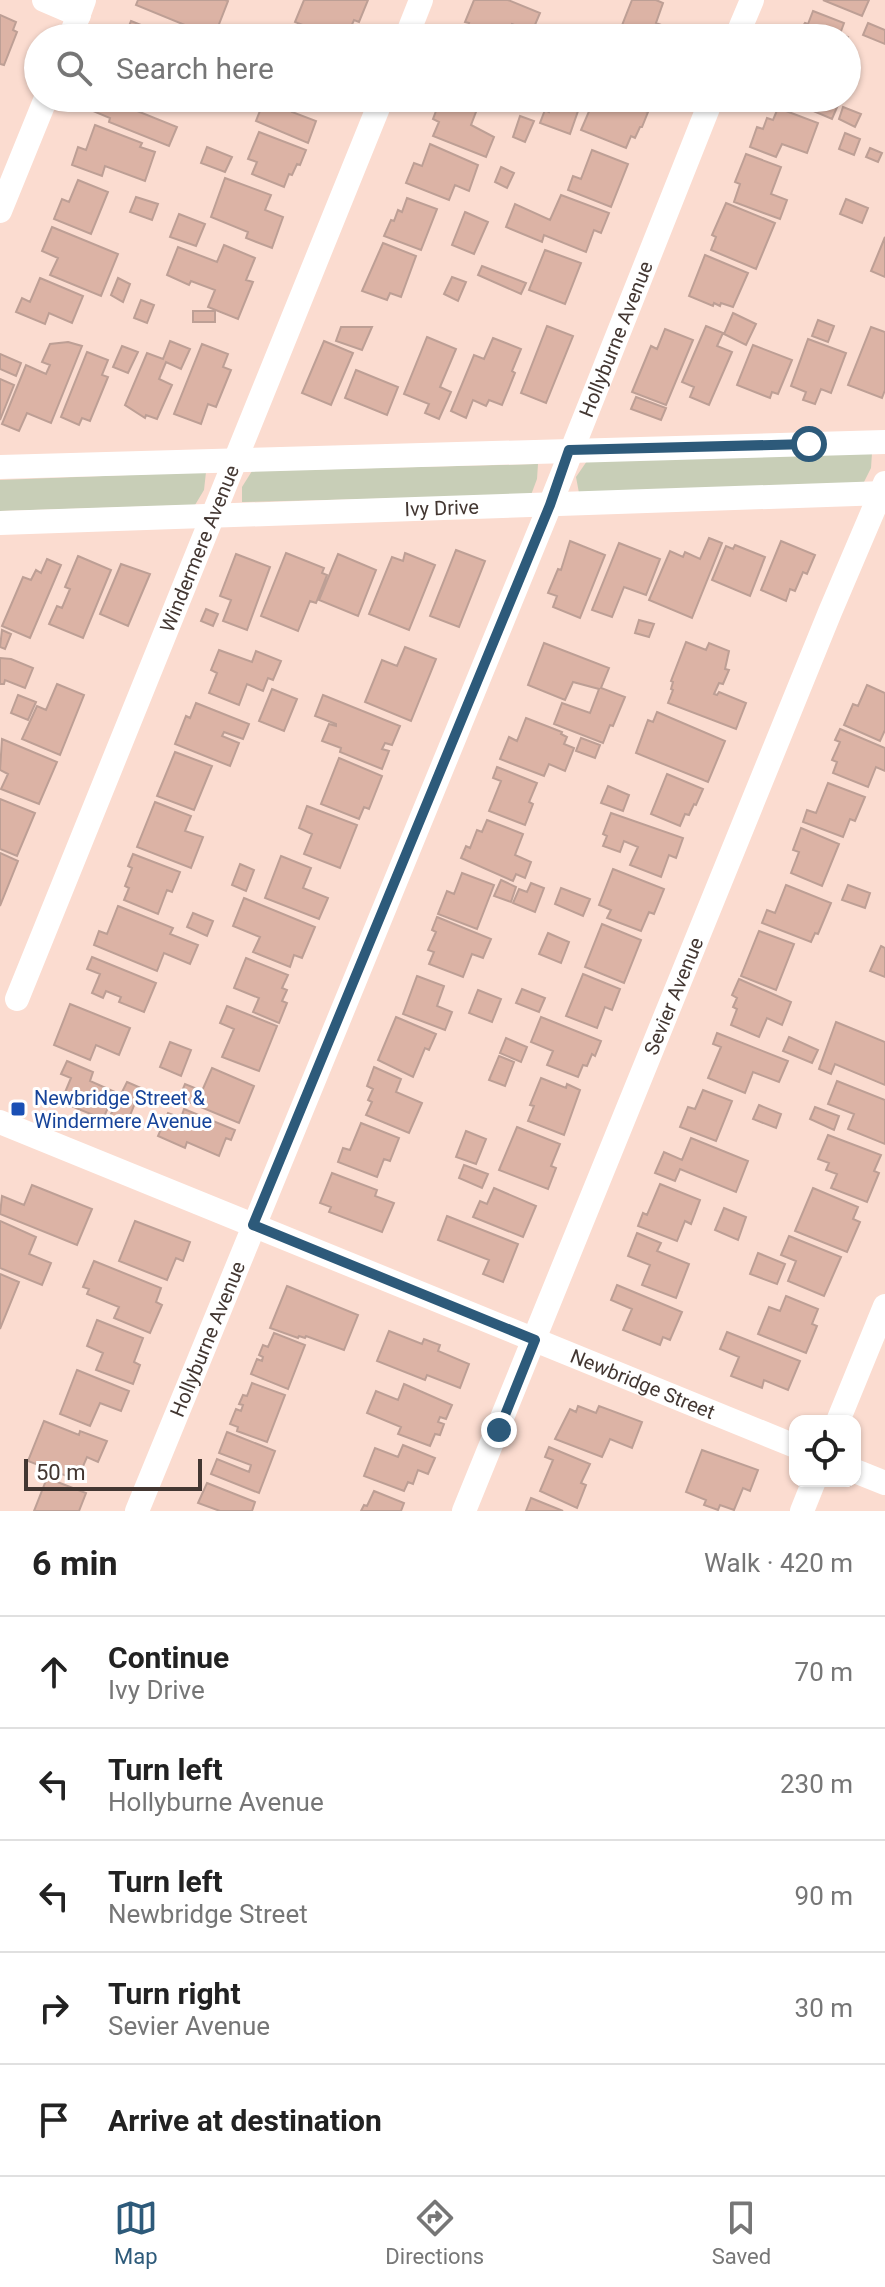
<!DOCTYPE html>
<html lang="en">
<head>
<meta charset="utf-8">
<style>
	body { margin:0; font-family:Roboto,sans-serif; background:#f2f2f2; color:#222 }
	.controls { position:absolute; right:24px; bottom:24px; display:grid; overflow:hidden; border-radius:16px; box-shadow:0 2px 6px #0004 }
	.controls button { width:72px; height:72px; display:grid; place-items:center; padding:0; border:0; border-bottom:2px solid #e0e0e0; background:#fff; color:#222; font:40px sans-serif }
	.scale { position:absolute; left:24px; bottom:20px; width:178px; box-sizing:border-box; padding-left:8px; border:4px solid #433732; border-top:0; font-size:22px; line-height:28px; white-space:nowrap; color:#433732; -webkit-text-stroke:6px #fff; paint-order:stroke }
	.stop { position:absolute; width:24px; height:24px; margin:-18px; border:6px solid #2d5a7a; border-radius:50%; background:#fff }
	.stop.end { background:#2d5a7a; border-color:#fff; box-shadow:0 2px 8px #0008 }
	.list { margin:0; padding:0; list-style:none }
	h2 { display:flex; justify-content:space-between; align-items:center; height:104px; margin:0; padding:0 32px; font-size:34px }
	h2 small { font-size:26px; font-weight:400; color:#767676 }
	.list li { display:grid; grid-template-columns:52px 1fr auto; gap:24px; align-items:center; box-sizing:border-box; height:112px; padding:0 32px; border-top:2px solid #e0e0e0 }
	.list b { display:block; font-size:30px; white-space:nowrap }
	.list p { margin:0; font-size:26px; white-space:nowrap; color:#767676 }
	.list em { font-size:26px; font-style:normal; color:#767676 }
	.icon { flex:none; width:44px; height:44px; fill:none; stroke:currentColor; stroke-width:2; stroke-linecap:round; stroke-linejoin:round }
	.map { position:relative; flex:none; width:885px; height:1511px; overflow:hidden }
	.search { position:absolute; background:#fff; box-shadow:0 2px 6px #0004; left:24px; right:24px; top:24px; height:88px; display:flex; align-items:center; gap:20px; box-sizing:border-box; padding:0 28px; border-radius:44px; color:#767676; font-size:30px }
	.sheet { height:664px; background:#fff }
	nav { display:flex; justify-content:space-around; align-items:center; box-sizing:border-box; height:112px; border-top:2px solid #e0e0e0; background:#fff; font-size:22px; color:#767676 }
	nav a { display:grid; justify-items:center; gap:4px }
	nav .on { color:#2d5a7a }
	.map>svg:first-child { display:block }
</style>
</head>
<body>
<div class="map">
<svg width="885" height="1511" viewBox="0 0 885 1511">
	<rect width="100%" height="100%" fill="#fbdcd0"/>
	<path fill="#c8ceb7" d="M872,453L871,468L863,484L579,493L576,477L587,461Z
		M538,464L537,479L531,495L242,502V487L252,471Z
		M206,472L204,490L195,505L0,511V480Z"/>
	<path fill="#dcb3a5" stroke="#bd9f95" stroke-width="2" d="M138,0H225L228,1L214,37L136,5Z
		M304,0H368L359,22L354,20L346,38H335L295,22Z
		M474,0H508L540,13L532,32L512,24L506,38H480L465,32L469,23L465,22Z
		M632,0H656L663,3L656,23L680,32L678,38H634L619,33Z
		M823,0H869L862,16Z
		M813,11L844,23L840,34L848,37L847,40V38H795L805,23L808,24Z
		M0,15L16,22L13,30L17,32L4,65L0,64Z
		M131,21L173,38H124Z
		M868,23L885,30V44L863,35Z
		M297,30L318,38H294Z
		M560,30L569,35L568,38H557Z
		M587,30L607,38H584Z
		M98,98H105L177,127L169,146L109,122L110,118L93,111Z
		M125,98H145L143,105Z
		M265,98H298L292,112L316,121L308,143L256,121Z
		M441,98H463L479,104L471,125L494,137L486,157L433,136L439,122L433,119Z
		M604,98H614L648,112L642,127H640L635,138L631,136L626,148L581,130L593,102L601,106Z
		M630,98H653L650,106Z
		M783,98H841L832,119Z
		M552,101L578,111L570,134L540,123L545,110L549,112Z
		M843,107L861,114L855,127L839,119Z
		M778,108L818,123L807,153L782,144L776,157L750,147L757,127L763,129L767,118L773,120Z
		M520,116L534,121L525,142L513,137Z
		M95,125L142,143L140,147L155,152L145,181L105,166L102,176L72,165L78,147L86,150Z
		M259,132L306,150L300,165L297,164L292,175L289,174L284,187L252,174L257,162L248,159Z
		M845,133L860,139L854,155L839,149Z
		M430,144L478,165L469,191L455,185L449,200L406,183L414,163L422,166Z
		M207,147L232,157L225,172L201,163Z
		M870,148L882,153L878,162L866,157Z
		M592,150L628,164L611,207L568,190L573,176L581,179Z
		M746,154L781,167L771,194L787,200L780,219L734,202L740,184L735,182Z
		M501,167L514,173L507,188L495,182Z
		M225,178L271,195L265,210L283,217L272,248L246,238L248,232L211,217Z
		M78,180L108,192L91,234L54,219L62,199L69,202Z
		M561,195L609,213L601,233L594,230L586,252L544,235L542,242L506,227L515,204L550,220Z
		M136,197L158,204L152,220L130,212Z
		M407,198L437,209L421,250L384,236L391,220L394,221L398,210L402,212Z
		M846,199L868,208L862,223L840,214Z
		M726,203L775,223L756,269L711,250L716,237L712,235Z
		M465,212L488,222L474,254L452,245Z
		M179,214L205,224L196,246L170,237Z
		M52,227L118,254L101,296L50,275L58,258L42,251Z
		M885,237V277L871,271Z
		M383,243L416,256L401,297L390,293L387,300L362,291Z
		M224,245L255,258L246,280L253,282L238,319L208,307L215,290L191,281L189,285L167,275L178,247L217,262Z
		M545,250L581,263L565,304L529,290Z
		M705,255L748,273L733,307L721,303L720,306L714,303L713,306L689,296Z
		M482,266L526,283L521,294L478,275Z
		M452,277L466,282L458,301L444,294Z
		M40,278L83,296L72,323L49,313L45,324L16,312L22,298L30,302Z
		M118,278L130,284L123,302L111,295Z
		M141,300L154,305L147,323L134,318Z
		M193,311H215V322H193Z
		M733,313L756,324L746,345L724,334Z
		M818,320L834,326L828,342L812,336Z
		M547,326L573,336L546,403L521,393Z
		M706,326L723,333L717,346L732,352L709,405L690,397L694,387L682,382Z
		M341,327H372L362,350L336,341Z
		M871,327L885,332V390L882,398L848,385Z
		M665,329L693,340L666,405L632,392L651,346L657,349Z
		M427,337L456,349L440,387L451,392L439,419L425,413L429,404L404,394Z
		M493,338L521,349L512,371L515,373L502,405L489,400L486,406L473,400L466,418L451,411L474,355L484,359Z
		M808,339L846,353L831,393L821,389L815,404L803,400L806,392L791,386Z
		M170,341L190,349L181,369L166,362L159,379L172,385L157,419L146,415L145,418L125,405L147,353L163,359Z
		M324,341L353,353L331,405L302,393Z
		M68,342L82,346L51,423L27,413L19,431L2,424L26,365L46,374L50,365L42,362L50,344Z
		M202,344L228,354L223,367L231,370L216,407L208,404L201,424L174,414Z
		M753,345L792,360L778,394L772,392L770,398L737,385Z
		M122,346L138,352L128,373L113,367Z
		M87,352L108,360L102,375L108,377L90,421L82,418L79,425L61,417Z
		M0,354L21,363L16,376L0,369Z
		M356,370L398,387L387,415L345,398Z
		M0,379L14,385L0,420Z
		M636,397L666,408L661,420L631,409Z
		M709,538L722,543L692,618L649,600L670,551L683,557L685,552L700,559Z
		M570,541L605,555L580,618L553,607L557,596L548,593L558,569L561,570Z
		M781,541L815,555L807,574L803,572L795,591L790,589L786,601L761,590Z
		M619,543L660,559L646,595L624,587L612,617L592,610Z
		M735,545L765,557L750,596L712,580L726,546L733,549Z
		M456,550L485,561L459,627L430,616Z
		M286,553L324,568L322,573L327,575L316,603L310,601L298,631L261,616Z
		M405,553L435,565L409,630L369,614L392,557L403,561Z
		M236,554L270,567L247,630L223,621L231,600L220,596Z
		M338,554L376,570L358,616L319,600Z
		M78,556L111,570L83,638L49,624L57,606L62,608L70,589L65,587Z
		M47,559L61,565L30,638L2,626L23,577L31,580L36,570L41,573Z
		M121,564L150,574L128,626L100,614Z
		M206,609L218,614L213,626L201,621Z
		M639,620L654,624L649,637L635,633Z
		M2,630L11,634L5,649L0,647Z
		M686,642L706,650L709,643L729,651L725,669L729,670L723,684L719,683L714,694L717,695L719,692L746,703L736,729L668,703L673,690L671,689L673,682L671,681Z
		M544,643L609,668L601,688L625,697L613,726L610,725L603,743L554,724L562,703L590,713L599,689L573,682L565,700L528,685Z
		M405,647L436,659L411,721L365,702L382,660L397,666Z
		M219,650L252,662L256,651L281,661L273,680L268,678L263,691L247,684L239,705L209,693L217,673L211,670Z
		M0,658L11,659L33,668L25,688L5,680L4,684H0Z
		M57,684L84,695L60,755L22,739L37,706L46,710Z
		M867,685L885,693V730L880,741L844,725L853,704L858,706Z
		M272,689L297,699L284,731L259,721Z
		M18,695L36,702L28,720L11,713Z
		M323,695L400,726L392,745L385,743L382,749L389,751L382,769L340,752L341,748L322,741L329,724L336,726V724L315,716Z
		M196,703L249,724L243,739L224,732L222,736L239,743L230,766L175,744L186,716L190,718Z
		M657,712L725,741L708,782L636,753L648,720L653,722Z
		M526,718L562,732L561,734L567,737L564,744L574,748L565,771L549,764L544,776L500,759L509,737L517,741Z
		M840,729L885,748V771L876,767L868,787L833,773L837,762L832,760L840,742L835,740Z
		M581,738L600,745L595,758L576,751Z
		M2,739L57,762L39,804L1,789L8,774L0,770Z
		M175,752L212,766L194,810L157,796Z
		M339,758L382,776L369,809L364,807L359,819L321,804Z
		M497,767L537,783L529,802L533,804L525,825L489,811L501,781L493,778Z
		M667,774L703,789L696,805L694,804L689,815L685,814L680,826L651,814Z
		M828,783L865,797L855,821L850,819L843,837L803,822L807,810L816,813Z
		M608,786L629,795L623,811L601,803Z
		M0,799L35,813L17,856L0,849Z
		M155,802L191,816L185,831L203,837L191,868L137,847Z
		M307,806L357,825L340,868L304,854L312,834L299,828Z
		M611,813L683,838L676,858L669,855L661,877L630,865L638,847L624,841L620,852L603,846L607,836L603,834Z
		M487,820L523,834L515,855L531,862L525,878L516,874L513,881L461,858L466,846L470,848L477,830L482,832Z
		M801,828L839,844L822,886L791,873L799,852L793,850Z
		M0,853L18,861L0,906Z
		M133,854L180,872L172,892L167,890L158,914L124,900L129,888L125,886L132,868L128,866Z
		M281,856L311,868L303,888L328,898L319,919L265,898Z
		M240,864L254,870L246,891L232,885Z
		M613,869L664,889L654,914L649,912L641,931L607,918L611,910L599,905Z
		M462,873L494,885L477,929L438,914L447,891L454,894Z
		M501,880L516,887L511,902L494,896Z
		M531,883L544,888L535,912L513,903L519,889L527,892Z
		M786,885L831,903L818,934L815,933L811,942L762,923L767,910L775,913Z
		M848,885L870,893L865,908L842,900Z
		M561,888L590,899L583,916L555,904Z
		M244,898L315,927L302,958L294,955L290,967L253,952L260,937L233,926Z
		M118,906L173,928L170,934L198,945L190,964L164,953L157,971L94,945L99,931L107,934Z
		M193,913L213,921L207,936L187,927Z
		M437,917L491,939L483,958L472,954L463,977L429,964L434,952L428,950L436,932L432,930Z
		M602,924L641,940L624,983L585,967Z
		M759,931L794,944L776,990L741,976Z
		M548,933L569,942L561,963L539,954Z
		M881,946L885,948V977L870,971Z
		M92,957L156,983L144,1012L119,1002L121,997L106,991L103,998L92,993L100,974L87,969Z
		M246,958L288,975L282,988L287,990L282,1001L287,1003L279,1023L253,1012L259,998L234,988Z
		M583,974L620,989L612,1010L605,1007L597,1028L566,1016Z
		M417,976L444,986L437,1006L452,1012L445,1030L403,1014Z
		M739,979L791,1002L782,1025L767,1018L759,1037L731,1025L737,1009L733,1007L737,998L732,995Z
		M522,989L545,998L539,1012L516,1003Z
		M478,990L501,999L492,1022L469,1013Z
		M70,1004L130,1028L119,1055L96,1045L90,1060L54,1045Z
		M227,1006L277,1026L259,1071L222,1057L234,1029L220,1023Z
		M396,1017L436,1034L429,1050L425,1048L413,1077L378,1060Z
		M541,1017L601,1041L595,1056L592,1054L587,1066L583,1065L578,1077L547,1065L553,1051L531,1042Z
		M836,1022L885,1042V1085L835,1064L831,1074L819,1069Z
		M717,1033L788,1061L779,1082L753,1072L745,1093L708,1078L721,1047L713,1044Z
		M789,1037L818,1050L812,1063L783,1051Z
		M506,1038L527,1047L521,1062L500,1053Z
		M170,1042L191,1050L181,1076L160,1067Z
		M499,1056L514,1062L505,1086L489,1080Z
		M67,1061L93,1072L90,1081L115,1092L103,1119L61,1102L71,1078L61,1074Z
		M374,1067L401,1079L396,1092L422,1103L409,1133L366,1115L372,1102L368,1100L373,1089L367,1086Z
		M212,1068L254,1086L239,1123L179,1098L185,1084L202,1091Z
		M541,1078L566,1088L567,1084L580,1090L564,1135L528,1121L534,1106L530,1105Z
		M837,1081L885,1100V1144L848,1129L854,1114L828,1104Z
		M127,1082L141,1088L127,1123L110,1116Z
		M703,1090L732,1101L716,1141L680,1127L688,1107L695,1109Z
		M759,1105L781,1114L776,1128L753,1119Z
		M815,1107L839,1116L834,1130L810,1119Z
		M184,1109L235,1130L231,1140L226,1138L219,1156L187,1142L185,1148L158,1136L168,1113L181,1118Z
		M361,1123L399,1138L390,1161L384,1159L377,1177L338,1162L343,1148L350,1150Z
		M517,1127L560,1144L551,1166L556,1168L548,1189L499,1170Z
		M466,1131L486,1139L476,1164L456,1157Z
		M828,1135L881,1155L874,1171L879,1173L867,1202L831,1188L837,1174L826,1170L829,1163L818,1159Z
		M691,1138L748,1161L736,1192L680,1169L675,1181L655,1173L664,1152L682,1160Z
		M464,1165L488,1174L482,1188L459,1178Z
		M332,1173L377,1190L375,1196L394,1203L382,1232L329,1212L331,1207L320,1203Z
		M660,1184L700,1200L691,1224L685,1221L677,1241L638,1226L643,1213L647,1215Z
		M32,1185L92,1209L77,1245L0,1214L2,1196L24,1205Z
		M494,1188L536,1206L523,1237L473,1217L480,1201L487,1204Z
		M813,1188L858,1207L853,1219L860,1222L847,1252L795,1231Z
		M724,1208L746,1217L738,1240L715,1230Z
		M447,1216L518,1244L503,1282L483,1274L489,1260L438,1240Z
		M0,1221L36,1237L29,1254L51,1263L42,1285L0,1268Z
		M135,1221L190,1242L183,1261L176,1258L167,1280L119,1261Z
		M637,1233L661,1243L657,1251L689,1264L676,1298L642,1285L650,1265L628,1256Z
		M789,1236L841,1257L824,1296L788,1281L796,1261L781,1255Z
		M758,1253L785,1264L777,1284L750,1274Z
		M94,1261L161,1288L156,1302L162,1305L150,1333L114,1318L119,1307L87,1294L89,1289L83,1287Z
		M0,1274L19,1282L0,1329Z
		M617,1285L682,1312L670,1340L663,1337L660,1345L623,1330L632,1309L611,1300Z
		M287,1286L358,1315L344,1350L306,1336L305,1338L299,1336L298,1338L270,1328Z
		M786,1296L818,1309L812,1324L817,1326L806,1353L758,1334L769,1307L780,1311Z
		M97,1320L143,1338L134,1362L140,1365L133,1384L96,1370L103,1353L87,1346Z
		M389,1331L422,1344L424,1339L440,1345L438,1351L469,1364L460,1388L427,1375L425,1380L377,1361Z
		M727,1332L800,1361L788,1390L764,1380L762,1388L731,1376L739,1357L720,1349Z
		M274,1333L305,1345L288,1389L251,1374L257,1359L262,1361L263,1357L259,1355L263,1345L268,1347Z
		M77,1370L129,1391L121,1411L100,1403L90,1426L60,1414Z
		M252,1383L285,1395L267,1442L237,1431L238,1427L230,1424L236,1409L241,1411L243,1405L239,1404L243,1395L247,1396Z
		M404,1384L452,1405L446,1419L440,1417L438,1422L444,1424L440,1435L435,1434L430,1446L398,1434L401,1427L367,1413L376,1391L398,1400Z
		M578,1406L596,1413L599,1406L642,1422L632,1448L610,1439L602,1457L555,1439L570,1409L576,1412Z
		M44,1421L79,1435L80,1431L107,1441L98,1462L87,1457L77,1480L28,1461Z
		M227,1432L275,1451L259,1493L211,1474L217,1459L249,1472L251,1465L219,1453Z
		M403,1445L435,1458L428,1474L418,1470L413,1484L408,1482L404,1491L364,1476L375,1448L398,1457Z
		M549,1447L590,1464L581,1483L586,1485L577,1508L540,1491L553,1460L545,1457Z
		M702,1450L758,1470L750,1491L743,1488L734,1510L720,1505L718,1510L704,1505L706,1500L686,1492Z
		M47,1478L86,1493L79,1511H34Z
		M207,1483L255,1502L252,1511H220L198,1503Z
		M374,1491L404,1503L401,1511H361L364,1505L367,1506Z
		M531,1498L563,1511H526Z"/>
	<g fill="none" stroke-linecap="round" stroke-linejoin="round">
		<g stroke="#fff" stroke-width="24">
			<path d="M44,0L79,15"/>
			<path d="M70,38L84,0"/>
			<path d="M406,38L421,0"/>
			<path d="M736,38L752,0"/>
			<path d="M0,211L46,98"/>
			<path d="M0,467L885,442"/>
			<path id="s1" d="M0,523L885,493"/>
			<path id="s2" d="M17,999L382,98"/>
			<path id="s3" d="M0,1122L795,1446"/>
			<path d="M838,1421L885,1306"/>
			<path d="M855,1471L885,1483"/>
			<path id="s4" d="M137,1511L550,505L712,98"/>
			<path id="s5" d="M464,1511L830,612L885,483"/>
			<path d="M802,1511L814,1481"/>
		</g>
	</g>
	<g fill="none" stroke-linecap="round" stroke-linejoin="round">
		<path stroke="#2d5a7a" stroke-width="10" d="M499,1430L535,1340L253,1225L550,505L569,450L809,444"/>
	</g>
	<rect fill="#1a4fb4" stroke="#fff" stroke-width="3" x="10" y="1101" width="16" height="16" rx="4"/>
	<g text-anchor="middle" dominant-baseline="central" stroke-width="6" stroke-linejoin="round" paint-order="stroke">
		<g font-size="20" fill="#433732" stroke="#fff">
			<text stroke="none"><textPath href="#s4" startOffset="1266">Hollyburne Avenue</textPath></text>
			<text stroke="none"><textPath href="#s1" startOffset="442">Ivy Drive</textPath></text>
			<text stroke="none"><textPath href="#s2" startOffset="486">Windermere Avenue</textPath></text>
			<text stroke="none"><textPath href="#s5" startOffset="556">Sevier Avenue</textPath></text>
			<text stroke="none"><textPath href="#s4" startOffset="186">Hollyburne Avenue</textPath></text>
			<text stroke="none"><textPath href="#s3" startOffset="694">Newbridge Street</textPath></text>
		</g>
		<g font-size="20" fill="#164399" stroke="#fff" text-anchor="start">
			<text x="34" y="1098">Newbridge Street &amp;<tspan x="34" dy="23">Windermere Avenue</tspan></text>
		</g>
	</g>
</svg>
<div class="controls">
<button><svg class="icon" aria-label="locate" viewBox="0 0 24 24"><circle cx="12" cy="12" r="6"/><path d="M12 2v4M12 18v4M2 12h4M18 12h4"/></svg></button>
</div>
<div class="scale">50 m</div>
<div class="stop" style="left:809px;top:444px"></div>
<div class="stop end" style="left:499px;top:1430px"></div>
<div class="search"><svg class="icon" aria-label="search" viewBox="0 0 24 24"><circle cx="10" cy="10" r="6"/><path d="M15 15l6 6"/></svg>Search here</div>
</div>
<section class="sheet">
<h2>6 min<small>Walk · 420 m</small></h2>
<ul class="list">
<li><svg class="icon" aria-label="ahead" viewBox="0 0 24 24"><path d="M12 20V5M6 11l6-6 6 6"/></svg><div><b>Continue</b><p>Ivy Drive</p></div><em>70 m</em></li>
<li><svg class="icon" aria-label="left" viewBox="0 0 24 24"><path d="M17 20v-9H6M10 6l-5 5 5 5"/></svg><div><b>Turn left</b><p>Hollyburne Avenue</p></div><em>230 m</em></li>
<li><svg class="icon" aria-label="left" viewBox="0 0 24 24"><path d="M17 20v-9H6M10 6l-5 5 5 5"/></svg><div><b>Turn left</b><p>Newbridge Street</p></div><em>90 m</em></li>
<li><svg class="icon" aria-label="right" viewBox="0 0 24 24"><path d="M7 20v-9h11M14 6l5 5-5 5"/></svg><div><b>Turn right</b><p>Sevier Avenue</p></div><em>30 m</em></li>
<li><svg class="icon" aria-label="arrive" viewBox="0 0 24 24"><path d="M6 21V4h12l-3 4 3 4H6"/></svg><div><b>Arrive at destination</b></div></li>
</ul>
</section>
<nav>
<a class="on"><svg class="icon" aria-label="map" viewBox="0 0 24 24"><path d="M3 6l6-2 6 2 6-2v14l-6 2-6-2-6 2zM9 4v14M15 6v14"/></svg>Map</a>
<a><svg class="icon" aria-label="directions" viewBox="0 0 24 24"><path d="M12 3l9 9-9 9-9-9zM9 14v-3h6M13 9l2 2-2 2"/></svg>Directions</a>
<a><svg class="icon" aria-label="saved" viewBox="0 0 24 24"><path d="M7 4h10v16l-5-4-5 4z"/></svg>Saved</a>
</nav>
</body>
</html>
